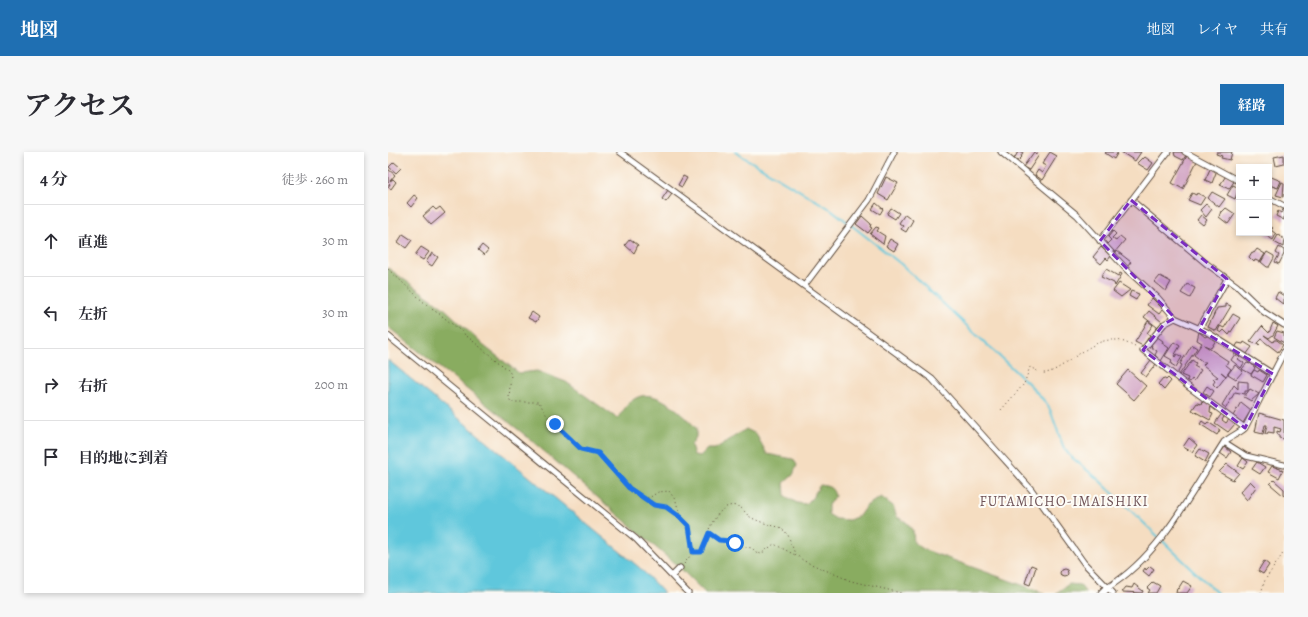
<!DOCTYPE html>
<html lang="ja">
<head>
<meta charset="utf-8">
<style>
	body { margin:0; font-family:Alegreya,"Noto Serif JP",serif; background:#f7f7f7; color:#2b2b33 }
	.controls { position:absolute; right:12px; top:12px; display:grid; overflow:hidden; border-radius:0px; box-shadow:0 2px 6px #0003 }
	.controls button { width:36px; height:36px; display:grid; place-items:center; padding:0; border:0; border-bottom:1px solid #e1e1e2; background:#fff; color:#2b2b33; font:20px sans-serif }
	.stop { position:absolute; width:12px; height:12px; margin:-9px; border:3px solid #1a73e8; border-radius:50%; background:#fff }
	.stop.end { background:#1a73e8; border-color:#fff; box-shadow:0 1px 4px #0008 }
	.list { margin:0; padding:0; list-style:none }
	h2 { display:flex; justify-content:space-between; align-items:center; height:52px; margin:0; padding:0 16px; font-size:17px }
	h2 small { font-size:13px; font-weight:400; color:#7c7c81 }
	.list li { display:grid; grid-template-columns:26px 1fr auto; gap:12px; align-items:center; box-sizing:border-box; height:72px; padding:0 16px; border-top:1px solid #e1e1e2 }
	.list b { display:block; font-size:15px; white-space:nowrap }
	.list em { font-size:13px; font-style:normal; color:#7c7c81 }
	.icon { flex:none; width:22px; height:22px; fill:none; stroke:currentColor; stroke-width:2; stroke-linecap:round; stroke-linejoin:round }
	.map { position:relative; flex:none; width:896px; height:441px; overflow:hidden; border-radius:0px }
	header { display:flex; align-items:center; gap:24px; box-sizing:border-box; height:56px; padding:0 20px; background:#1f6fb2; color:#fff }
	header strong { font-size:19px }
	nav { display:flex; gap:22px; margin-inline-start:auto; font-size:14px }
	.intro { display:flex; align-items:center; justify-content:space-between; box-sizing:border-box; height:96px; padding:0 24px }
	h1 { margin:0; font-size:28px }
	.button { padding:10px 18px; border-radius:0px; background:#1f6fb2; color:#fff; font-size:14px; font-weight:700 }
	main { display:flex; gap:24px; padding:0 24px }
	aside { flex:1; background:#fff; border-radius:0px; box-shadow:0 2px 6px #0003 }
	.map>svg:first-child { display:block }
</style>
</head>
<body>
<header>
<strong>地図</strong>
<nav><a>地図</a><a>レイヤ</a><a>共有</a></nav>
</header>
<div class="intro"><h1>アクセス</h1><a class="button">経路</a></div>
<main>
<aside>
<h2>4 分<small>徒歩 · 260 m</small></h2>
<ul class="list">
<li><svg class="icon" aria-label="ahead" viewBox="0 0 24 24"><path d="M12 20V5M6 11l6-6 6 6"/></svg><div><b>直進</b></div><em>30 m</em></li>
<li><svg class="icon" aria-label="left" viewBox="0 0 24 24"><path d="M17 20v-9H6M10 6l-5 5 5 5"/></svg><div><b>左折</b></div><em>30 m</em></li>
<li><svg class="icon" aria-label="right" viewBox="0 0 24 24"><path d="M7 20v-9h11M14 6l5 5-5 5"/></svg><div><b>右折</b></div><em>200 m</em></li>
<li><svg class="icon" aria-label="arrive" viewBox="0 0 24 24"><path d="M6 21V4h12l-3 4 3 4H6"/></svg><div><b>目的地に到着</b></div></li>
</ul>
</aside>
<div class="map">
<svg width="896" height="441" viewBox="0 0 896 441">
	<rect width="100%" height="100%" fill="#fdfcf7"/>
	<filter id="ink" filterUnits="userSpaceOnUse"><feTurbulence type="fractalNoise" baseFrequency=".025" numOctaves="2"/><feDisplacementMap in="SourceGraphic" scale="8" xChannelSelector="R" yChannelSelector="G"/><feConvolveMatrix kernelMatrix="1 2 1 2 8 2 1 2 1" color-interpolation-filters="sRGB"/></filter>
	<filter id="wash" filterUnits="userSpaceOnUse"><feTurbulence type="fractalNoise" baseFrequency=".012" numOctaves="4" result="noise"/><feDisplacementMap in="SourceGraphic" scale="16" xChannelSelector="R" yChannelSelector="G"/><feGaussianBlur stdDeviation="0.9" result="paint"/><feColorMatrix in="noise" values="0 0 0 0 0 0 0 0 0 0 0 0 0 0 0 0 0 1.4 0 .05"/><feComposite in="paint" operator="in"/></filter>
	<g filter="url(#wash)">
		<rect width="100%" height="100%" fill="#f5ddc1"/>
		<path fill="#89ac61" stroke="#626b40" d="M0,116L56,156L96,194L131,221L149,219L178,230L230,267C234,260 240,250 248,246C268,235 295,262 308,276V285L303,293L306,303L312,304L319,297H327L358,277L368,282L379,302L405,307L409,313L405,323L396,331L397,344L409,351L418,352L424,346L432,333C440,334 445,335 447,344L440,353V362L448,367L461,368L471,364L478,354L493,345L505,354L509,365L518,370L525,379L526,391L537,398L656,441H317L293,417L137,283L0,175Z
			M681,432L692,433L698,441H668Z"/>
		<path fill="#5fc7dc" stroke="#4d787d" d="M0,208L252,416L276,441H0Z"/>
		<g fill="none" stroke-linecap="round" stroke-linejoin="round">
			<path stroke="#5fc7dc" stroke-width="2" d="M347,0L444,58L513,112L642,233L659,252L663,260L675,294L681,303L711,328L829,441"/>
		</g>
		<g id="blocks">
			<path fill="#d1a3c3" d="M630,0H635L633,4L634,5L630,9L626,7Z
				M646,0L651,3L641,18L635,15Z
				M662,0L669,4L654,28L647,23L650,18L654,21L658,14L654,12Z
				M718,0H730L726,7L717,1Z
				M733,0H753L747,9Z
				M786,0H796L799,2L795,8L787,4Z
				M829,0H844L842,8L833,6L834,4L828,2Z
				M800,2L809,9L795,37L784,31Z
				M896,3V12L888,14L886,5Z
				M757,5L765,11L760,18L749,11L754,6L755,7Z
				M6,10L13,16L8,21L1,15Z
				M823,15L829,18L824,31L817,28Z
				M0,17L7,23L2,29L5,27L8,30L3,37L0,35L2,32L0,30Z
				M839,22L847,28L841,37L832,33Z
				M295,24L299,26L294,35L290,33Z
				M881,24L893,29L890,36L881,33Z
				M498,25L510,31L500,48L490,42Z
				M894,30L896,31L895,45L888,43Z
				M845,33L851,36L847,47L839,43Z
				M280,38L284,42L278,50L274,47Z
				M824,40L837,47L831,55L820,46Z
				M804,41L808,43L809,41L817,45L812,53L800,48Z
				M26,43L30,46L23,55L19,51Z
				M488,51L495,57L492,62L484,57Z
				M818,52L824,57L818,65L812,58Z
				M45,55L48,58L52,55L57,61L43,73L35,64Z
				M503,56L511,61L507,67L499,62Z
				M838,56L847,62L840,72L831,65L833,59L834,60Z
				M896,56V68L888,64L890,59L893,61Z
				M517,62L525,68L518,80L513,77L515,74L511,71Z
				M813,63L819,68L815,73L809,68Z
				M474,64L483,72L482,75L484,76L480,81L468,72Z
				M881,74L885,76L883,78L888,82L885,88L876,82L881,81Z
				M488,75L491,76L489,79L497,84L495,92L482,82Z
				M725,79L728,82L724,86L728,89L732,84L737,88L726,101L719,92L723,88L720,85Z
				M15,82L24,88L18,96L10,90Z
				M890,83L896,87L895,95L886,90Z
				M242,87L250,93L246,101L237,93Z
				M502,87L510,92L506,99L498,94Z
				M94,93L100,98L96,103L90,98Z
				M33,95L41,100L35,108L27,103Z
				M713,95L723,104L720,108L718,106L713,112L705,105Z
				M891,95L896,98V102L891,112L887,110L891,103L888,101Z
				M869,97L877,102L872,110L867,108L866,110L861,105L864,100L866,101Z
				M729,99L743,110L739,115L726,103Z
				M879,100L886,104V106L881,115H879L873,110Z
				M44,101L50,105L44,114L38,110Z
				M718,117L730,124L732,121L734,122L727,134L726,131L713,125Z
				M772,124L783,130L778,139L767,130Z
				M731,131L742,138L733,145L725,139Z
				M799,132L807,136L802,146L793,141Z
				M743,139L751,142L748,148L741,144Z
				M890,140L896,144V153L887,146Z
				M764,146L775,157L771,162L759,153Z
				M838,152L843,154L828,179L820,175L829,156L838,155Z
				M761,159L774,170L769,175L756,165Z
				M144,160L151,165L148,170L140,166Z
				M845,162L852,166L841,183L836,178L833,181L830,179L832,174L836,176Z
				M760,169L765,173L759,181L762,183L755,194L747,190Z
				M885,171L890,174L885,183L881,186L876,183L885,190L886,188H889L895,193L890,200L873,187L869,191L872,193L862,190L874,174L881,181Z
				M889,179L896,181V191L886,185Z
				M811,180L817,185L821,183L828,188L823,196L816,193L840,209L838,213L843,217L838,224L833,220L838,224L829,236L825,232L827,229L825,227L830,225L815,213L818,210H815L806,203L814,191L809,188Z
				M768,184L775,189L774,191L781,196L773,209L767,203L769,199L763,195L764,194L763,192Z
				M786,190L792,194L786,204L787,205L789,202L794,205L788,215L783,212L784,208L777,204Z
				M856,190L864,195L858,203L847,196L850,191L855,192Z
				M804,193L809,196L791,223L790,220L794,213L792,212Z
				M849,199L850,201L848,203L852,205L850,207L856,211L853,216L843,208Z
				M763,208L768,212L758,225L753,221Z
				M804,208L808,211L806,214L813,218L806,229L804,227L802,230L799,228L800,226L793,223Z
				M859,211L862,212L863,211L867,216L863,222L854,217Z
				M847,213L855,219L848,227L840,222Z
				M740,218L758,234L746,248L728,232Z
				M866,218L870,220L871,218L879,223L875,230L863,223Z
				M775,226L778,228L780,226L783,229L776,238L770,232Z
				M850,229L860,230V239H857V242L847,240L838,256L834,253L846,233L850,237Z
				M819,234L826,239L822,245L815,240Z
				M862,237L871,242L863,249L856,245Z
				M817,248L820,250L819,251L823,252L822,261L825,262L822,268L804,258L809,251L813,252L814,249L816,250Z
				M853,250L863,258L855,271L845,264Z
				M835,260L838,262L834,268L838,271L843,265L849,271L848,273L847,272L840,280L827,271Z
				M871,261L896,268V287L891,286V283L889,282V279L892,280L893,277L886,275V281L880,280L879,282H877L879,273H877L875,282L867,280Z
				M814,269L818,272L820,270L832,278L829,283L812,272Z
				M801,286L809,293L804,300L795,295Z
				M837,295L843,300L839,306L832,301Z
				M812,297L821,302L817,310L807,304Z
				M855,306L860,310L855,317L850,314Z
				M869,310L877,315L872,322L864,317Z
				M839,312L851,321L845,328L831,320Z
				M884,314L895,318L891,326L880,320Z
				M886,328L896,337V344L882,332Z
				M862,329L868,335L859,348L852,340Z
				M876,409L881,413L875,422L870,419Z
				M643,413L648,415L642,433L637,431Z
				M762,414L766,417L761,424L755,419L757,416L758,418Z
				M672 421a4 4 0 1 1 8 0a4 4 0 1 1-8 0Z
				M795,429L804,434L799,441H788L789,436L790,437Z
				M765,430L772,434L768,441H760L762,438L759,436Z
				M746,432L755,439L754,441L734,440L738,435L744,436Z"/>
		</g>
	</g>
	<g filter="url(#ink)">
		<use href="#blocks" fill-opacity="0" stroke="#574536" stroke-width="1"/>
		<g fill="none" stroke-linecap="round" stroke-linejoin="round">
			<g stroke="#574536" stroke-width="7">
				<path id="minor" d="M232,0L544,227L643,337L696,411L725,441
					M613,0L689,63L739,118L769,145L787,166L819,180L885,222
					M797,0L851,29
					M881,46L896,54
					M743,48L819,112L849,134L876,160L896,173
					M712,89L780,0
					M416,134L481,48L506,0
					M787,166L776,172L755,198L802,236L857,276
					M811,177L839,127
					M0,184L248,387L300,441
					M836,290L858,304L896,313
					M284,424L292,416
					M719,436C772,404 803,341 836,290C843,284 850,282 857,276L896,200"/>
			</g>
			<g stroke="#574536" stroke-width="9">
				<path id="tertiary" d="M714,441L719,436"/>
			</g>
			<path stroke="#574536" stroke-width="1" stroke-dasharray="1 3" stroke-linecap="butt" d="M0,117L42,156L53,163L119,217L123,222L121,246L123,250H151L159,264L175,280L185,288L193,297L210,301L236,332L255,346H261L270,340L281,339L288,349L292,365L301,373L305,400H313C317,391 319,380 324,371C330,361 339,348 353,356C356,358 358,362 361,364C365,368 387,375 392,375L400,383L407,402L416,409L463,429L513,441
				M613,258L636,232L642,215C646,217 650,220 654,221C671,223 700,188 723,188C732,187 741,192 749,196
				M259,347L266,353L278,355L292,365
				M321,381L331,388L342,389L352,394L364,396L368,400L373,402L386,392L409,404
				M296,412L305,400
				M873,441L877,428L896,400"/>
			<use href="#minor" stroke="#fff" stroke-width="5"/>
			<use href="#tertiary" stroke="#fff" stroke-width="7"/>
		</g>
	</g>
	<g fill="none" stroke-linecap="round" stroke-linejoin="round" filter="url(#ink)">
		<path stroke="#1a73e8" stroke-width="5" d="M167,272L193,297L210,301L241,336L266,353L278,355L292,365L301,374L305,400H313L321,381L331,388L342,389L347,391"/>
	</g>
	<path fill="#7b2cbf" fill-opacity="0.2" stroke="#7b2cbf" stroke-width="3" stroke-dasharray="8 5" stroke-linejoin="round" d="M743,48L839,127L811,177L885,222L857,276L755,198L776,172L787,166L712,89Z"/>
	<g text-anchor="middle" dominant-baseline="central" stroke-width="4" stroke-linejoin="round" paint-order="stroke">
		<g font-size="14" letter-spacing="1" fill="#705458" stroke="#fdfcf7">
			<text x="676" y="349">FUTAMICHO-IMAISHIKI</text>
		</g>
	</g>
</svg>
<div class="controls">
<button>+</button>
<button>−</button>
</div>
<div class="stop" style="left:347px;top:391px"></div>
<div class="stop end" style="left:167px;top:272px"></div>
</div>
</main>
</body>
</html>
